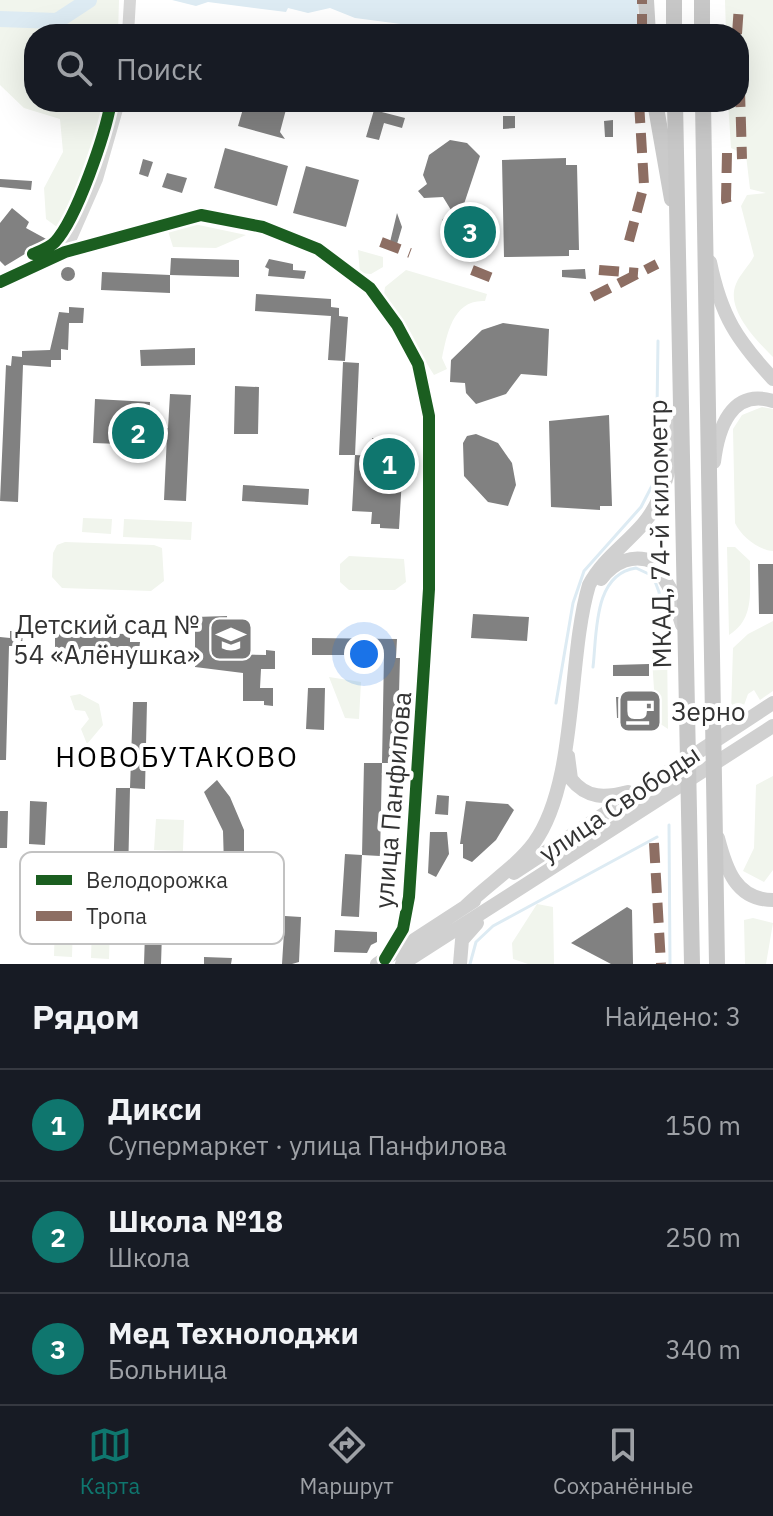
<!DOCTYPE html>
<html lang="ru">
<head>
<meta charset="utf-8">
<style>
	body { margin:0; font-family:"IBM Plex Sans",sans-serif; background:#20242c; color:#f1f3f6 }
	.you { position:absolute; left:364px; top:654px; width:28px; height:28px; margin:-20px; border:6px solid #fff; border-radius:50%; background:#1a73e8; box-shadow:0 0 0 12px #1a73e833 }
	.badge { display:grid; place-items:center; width:52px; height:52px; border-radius:50%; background:#0f766e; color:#fff; font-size:26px; font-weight:700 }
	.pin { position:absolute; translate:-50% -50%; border:4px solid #fff; box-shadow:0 2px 8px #0006 }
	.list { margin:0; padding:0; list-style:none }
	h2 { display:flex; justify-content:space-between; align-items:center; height:104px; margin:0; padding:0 32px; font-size:34px }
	h2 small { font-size:26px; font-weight:400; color:#9ea1a6 }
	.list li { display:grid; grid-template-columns:52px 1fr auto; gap:24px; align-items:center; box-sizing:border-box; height:112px; padding:0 32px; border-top:2px solid #363941 }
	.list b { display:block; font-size:30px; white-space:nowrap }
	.list p { margin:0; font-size:26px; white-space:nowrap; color:#9ea1a6 }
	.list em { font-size:26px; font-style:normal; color:#9ea1a6 }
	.icon { flex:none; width:44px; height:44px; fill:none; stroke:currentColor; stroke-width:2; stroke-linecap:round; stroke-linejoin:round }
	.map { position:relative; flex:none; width:773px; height:964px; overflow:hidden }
	.search { position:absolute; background:#171b24; box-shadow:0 8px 32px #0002; left:24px; right:24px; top:24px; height:88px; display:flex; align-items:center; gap:20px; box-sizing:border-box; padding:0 28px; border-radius:32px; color:#9ea1a6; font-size:30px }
	.sheet { height:440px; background:#171b24 }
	nav { display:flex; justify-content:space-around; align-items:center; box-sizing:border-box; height:112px; border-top:2px solid #363941; background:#171b24; font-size:22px; color:#9ea1a6 }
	nav a { display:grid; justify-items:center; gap:4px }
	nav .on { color:#0f766e }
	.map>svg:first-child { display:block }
</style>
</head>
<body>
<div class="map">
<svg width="773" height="964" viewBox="0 0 773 964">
	<rect width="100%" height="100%" fill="#fff"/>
	<path fill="#f1f5ed" d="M0,0H119L118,34H34V57L26,59L28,84H34V102L106,105L82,178L57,227L46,219L44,188L63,152L60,119L24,108L0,85Z
		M725,0H773V357C757,341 725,309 736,284C740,274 749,266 754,256L741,206L747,195L766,193L750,189L746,155L731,148L728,102H739V34H726Z
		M194,224L246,235L216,248L173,247L168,231Z
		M358,250L383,257V267L371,274L360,273Z
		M406,270L487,294L485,301C453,299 447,334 442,358L447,369L434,375L384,295L385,287Z
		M762,407L773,409V551C758,550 741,536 735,523L733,429L742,415Z
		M83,518L112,519L111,534L82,532Z
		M124,519L192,522L191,540L123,537Z
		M65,542L154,545L162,548L164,581L151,591L62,588L52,577L53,553L57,545Z
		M727,547H735L750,561C749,590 756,618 729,635Z
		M349,556L404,559L406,582L395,590H349L340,582V564Z
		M773,621V691L760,700L754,690L748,694L743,708L731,713L733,648L748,634Z
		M667,643L668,729L656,721L652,658Z
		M329,677L361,682L359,719L345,718Z
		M80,694L99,704L103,725L87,744L81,729L89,719L85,711L75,710L70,696Z
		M773,776V870L764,882L743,871L754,848L756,785Z
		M156,819L184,820L183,851L154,850Z
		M537,904L553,907L554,964H528L513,959L512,943Z
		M753,918L773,923L766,964H745L744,920Z
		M55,921L73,922L72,957L54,956Z
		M92,926L110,927L109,959L91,958Z"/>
	<path fill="#ddebf3" d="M172,0H638V34H417L416,26L355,18L330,8L308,13L288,8L286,12L208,2L196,6Z"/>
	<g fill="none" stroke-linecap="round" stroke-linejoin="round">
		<path stroke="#ddebf3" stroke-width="3" d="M593,667C597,634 593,574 636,568L653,576L659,592L663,625
			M556,703L573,603L584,571L641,507L656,478L658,341
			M669,825L670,964
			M470,964L476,942L493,926L657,837"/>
		<path stroke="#ddebf3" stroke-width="16" d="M0,19L57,21L89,0"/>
	</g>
	<path fill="#818181" d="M245,102H288L280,132L285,139L238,126Z
		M374,110L405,118L402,128L384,123L379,140L366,137Z
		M503,116H515V128L503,129Z
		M613,120V137H605L604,121Z
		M450,140L467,143L480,156L463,207L476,213L482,228L475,242L461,248L453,247L442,236V220L451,210L443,197L424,198L418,191L427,184L423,175L429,155Z
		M225,148L288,166L277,206L214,188Z
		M566,158V165H577L579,250H569V256L504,257L502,160Z
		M143,159L153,162L148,177L139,174Z
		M306,166L359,180L346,227L293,213Z
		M167,173L187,178L182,193L162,187Z
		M0,179L32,181L31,190L0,187Z
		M12,208L29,222L26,228L48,240L5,266L0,261V223Z
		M397,213L402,227L397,244L390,242Z
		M171,258L239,260V277L170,275Z
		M269,259L293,264V270L306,271L304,279L268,276L269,269L265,267Z
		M61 274a7 7 0 1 1 14 0a7 7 0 1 1-14 0Z
		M585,269L586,279L562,277V270Z
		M102,272L170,275V293L101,290Z
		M256,294L331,299V307L339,308V316L348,317L345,361L328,360L331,316L255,311Z
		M69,307L84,308L83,323H69L68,350L61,349V360H51V367L23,365L18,502L0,501L6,365L11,366L12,356L22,357V351L50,350L59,312L69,313Z
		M503,323L549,329L547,376L521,374L506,394L476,404L466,393L465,383L450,382L451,360L482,330Z
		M195,348V365L141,366L140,350Z
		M343,362L359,363L355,455H339Z
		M235,386L259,387L258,434H234Z
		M170,394L191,395L186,501L164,500L167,435L148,434L147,445L93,443L95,399L150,402L149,427L168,428Z
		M609,415L612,506H600V510L551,507L549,421Z
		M476,434L498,443L512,463L516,485L508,506L488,502L464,476L463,443L467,436Z
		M372,438L398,440L396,478H402L399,529L380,528V524H371L372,512L352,511L355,455L372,456Z
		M243,485L309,489L308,505L242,501Z
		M758,564H773V614H759Z
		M473,614L529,617L527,641L471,638Z
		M227,616L228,634H212V654L266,655V650L275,651V669H261L260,688H273V706L264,705V701H243V673L195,667V617Z
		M10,631H23L22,646H9L6,760H0V637L10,638Z
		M55,633L130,634V642H140L139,651H148V665H134L130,650L55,649Z
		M312,638L397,639L396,658H400L397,763H382L384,655H312Z
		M649,664V676H613V665Z
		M308,688H325L324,730L306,729Z
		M616,697H648V717L617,718Z
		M133,702H147L145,789L130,788Z
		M364,763H382L380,856L362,855Z
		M217,780L230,797L244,830V870L237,888L218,882L224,866L223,831L204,792Z
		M116,788H130L128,877L113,876Z
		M437,795L449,796L448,815L435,814Z
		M30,801L47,802L45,845L29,844Z
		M466,801L508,804L514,810L496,840L472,862L463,858V844H460Z
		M0,811H8L7,848H0Z
		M430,832H447L449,854L436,877L428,873Z
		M345,854L362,855L359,917L341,916Z
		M146,901L163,902L161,964H144Z
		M627,907L632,910L633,964H611L571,943Z
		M285,916L301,917L299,962L292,964H282Z
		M335,930L377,932V942L371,945L367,953L334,952Z
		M204,957L232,958L231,964H204Z"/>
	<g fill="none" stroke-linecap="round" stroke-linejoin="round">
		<path stroke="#d7d7d7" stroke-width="12" d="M128,34L130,0
			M65,252L97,179L119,102
			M0,282L65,252L201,215L263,227L318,249L370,288L397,325L418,364L429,416V589L409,897L403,929L387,956"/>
		<path stroke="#d0d0d0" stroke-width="14" d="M710,262C721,316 737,340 773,379
			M714,462C718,429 731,388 773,401
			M601,579C614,562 633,553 654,562L671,590L682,625
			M568,756L571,779C587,799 605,798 628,792
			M718,838C726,869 736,900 773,900
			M514,873L773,703
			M466,906C488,884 516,867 534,843C578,782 567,659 589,585C602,560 625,545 643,524C667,496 671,459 677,424
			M377,964L474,901
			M402,964L773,726
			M460,964L462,940L477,923"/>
		<path stroke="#cacaca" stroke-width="16" d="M646,0L648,34
			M655,102L672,199"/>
		<path stroke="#c7c7c7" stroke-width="16" d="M674,0V34
			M702,0V34
			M675,102L692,964
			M703,102L717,964"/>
		<path stroke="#8d6e63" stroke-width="10" stroke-dasharray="20 10" stroke-linecap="butt" d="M642,34V0
			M737,34L739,5
			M739,57L742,159
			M727,153L726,200L729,211
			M629,241L644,185L639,102
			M381,242L410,253
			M472,270L492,278
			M599,270L638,273
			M592,297L657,264
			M654,843L661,964"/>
		<g stroke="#fff" stroke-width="17">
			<path id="cycleway" d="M33,254C40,251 49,248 55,242C77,218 105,135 111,102
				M0,282L65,252L201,215L263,227L318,249L370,288L397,325L418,364L429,416V589L409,897L403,929L385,959"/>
		</g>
		<use href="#cycleway" stroke="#1b5e20" stroke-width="12"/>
	</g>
	<defs>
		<g id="school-square" transform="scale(2.3)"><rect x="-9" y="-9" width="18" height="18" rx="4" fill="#7a7a7a" stroke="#fff"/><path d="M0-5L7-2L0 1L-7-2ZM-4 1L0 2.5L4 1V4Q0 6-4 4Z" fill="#fff"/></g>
		<g id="cafe-square" transform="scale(2.3)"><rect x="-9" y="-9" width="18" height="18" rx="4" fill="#7a7a7a" stroke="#fff"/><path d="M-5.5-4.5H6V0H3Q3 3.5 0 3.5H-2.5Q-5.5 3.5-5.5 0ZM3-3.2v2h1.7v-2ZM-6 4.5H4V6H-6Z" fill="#fff"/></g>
	</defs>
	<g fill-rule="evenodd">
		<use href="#school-square" x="231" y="639"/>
		<use href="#cafe-square" x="640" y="711"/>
	</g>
	<g text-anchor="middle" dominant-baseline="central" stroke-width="8" stroke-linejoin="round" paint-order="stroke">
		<g font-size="26" fill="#333" stroke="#fff">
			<text transform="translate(659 534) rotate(-91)">МКАД, 74-й километр</text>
			<text transform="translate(392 800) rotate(-85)">улица Панфилова</text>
			<text transform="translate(619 803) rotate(-34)">улица Свободы</text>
		</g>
		<g font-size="26" fill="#333" stroke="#fff" text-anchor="end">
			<text x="200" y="624">Детский сад №<tspan x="200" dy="30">54 «Алёнушка»</tspan></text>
			<text x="671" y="711" text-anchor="start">Зерно</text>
		</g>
		<g font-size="28" letter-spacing="2" fill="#000" stroke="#fff">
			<text x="177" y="756">НОВОБУТАКОВО</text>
		</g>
	</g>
	<rect x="20" y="852" width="264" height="92" rx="12" fill="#fff" stroke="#c2c2c2" stroke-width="2"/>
	<rect x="36" y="875" width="36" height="10" fill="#1b5e20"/>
	<rect x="36" y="911" width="36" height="10" fill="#8d6e63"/>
	<g font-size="22" fill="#333">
		<text x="86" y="888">Велодорожка</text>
		<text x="86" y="924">Тропа</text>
	</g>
</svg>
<div class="you"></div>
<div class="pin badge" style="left:389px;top:464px">1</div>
<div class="pin badge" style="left:138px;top:433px">2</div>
<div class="pin badge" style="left:470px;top:232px">3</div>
<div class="search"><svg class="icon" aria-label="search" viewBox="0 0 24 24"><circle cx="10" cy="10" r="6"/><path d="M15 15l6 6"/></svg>Поиск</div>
</div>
<section class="sheet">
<h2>Рядом<small>Найдено: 3</small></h2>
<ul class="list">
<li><span class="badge">1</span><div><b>Дикси</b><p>Супермаркет · улица Панфилова</p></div><em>150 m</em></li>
<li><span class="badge">2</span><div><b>Школа №18</b><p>Школа</p></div><em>250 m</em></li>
<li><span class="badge">3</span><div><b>Мед Технолоджи</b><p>Больница</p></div><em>340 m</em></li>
</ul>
</section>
<nav>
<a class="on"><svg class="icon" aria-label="map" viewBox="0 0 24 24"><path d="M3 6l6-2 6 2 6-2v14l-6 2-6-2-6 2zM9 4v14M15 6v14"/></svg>Карта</a>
<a><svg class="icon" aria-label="directions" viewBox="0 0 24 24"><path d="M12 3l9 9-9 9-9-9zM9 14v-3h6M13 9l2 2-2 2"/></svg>Маршрут</a>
<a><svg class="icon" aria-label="saved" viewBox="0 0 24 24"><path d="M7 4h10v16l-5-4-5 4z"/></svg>Сохранённые</a>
</nav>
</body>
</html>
